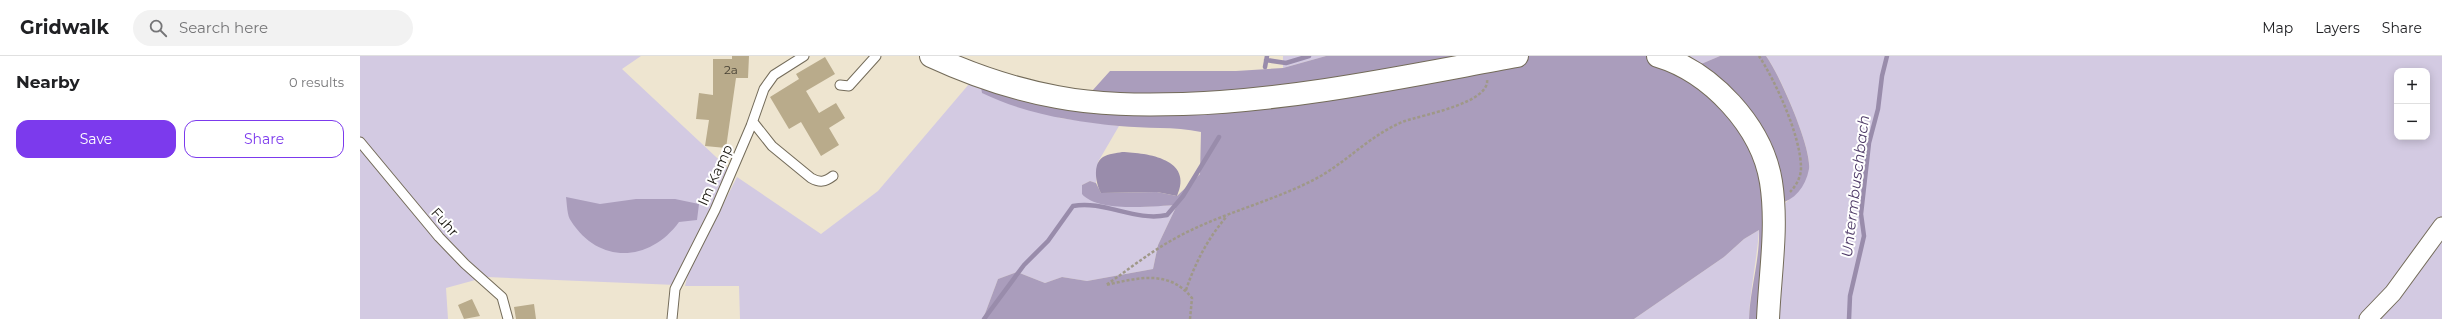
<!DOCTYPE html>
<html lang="en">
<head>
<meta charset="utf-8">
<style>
	body { margin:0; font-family:Montserrat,sans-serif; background:#f2f2f2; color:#202124 }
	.controls { position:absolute; right:12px; top:12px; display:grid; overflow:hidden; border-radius:8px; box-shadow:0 2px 10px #0003 }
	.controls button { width:36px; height:36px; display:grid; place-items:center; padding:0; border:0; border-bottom:1px solid #e0e0e0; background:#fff; color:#202124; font:20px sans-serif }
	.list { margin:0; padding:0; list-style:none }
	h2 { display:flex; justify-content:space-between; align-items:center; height:52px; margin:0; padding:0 16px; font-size:17px }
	h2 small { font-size:13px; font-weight:400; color:#757577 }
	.actions { display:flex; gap:8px; padding:12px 16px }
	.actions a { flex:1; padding:9px 0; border:1px solid #7c3aed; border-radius:12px; text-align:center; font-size:14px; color:#7c3aed }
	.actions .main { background:#7c3aed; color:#fff }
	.icon { flex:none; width:22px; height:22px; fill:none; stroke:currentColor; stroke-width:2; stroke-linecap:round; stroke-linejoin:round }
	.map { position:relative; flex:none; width:2082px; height:263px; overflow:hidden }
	header { display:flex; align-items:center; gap:24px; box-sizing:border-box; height:56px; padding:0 20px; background:#fff; border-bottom:1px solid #e0e0e0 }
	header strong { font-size:19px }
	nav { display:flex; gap:22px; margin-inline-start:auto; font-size:14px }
	.search { width:280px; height:36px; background:#f2f2f2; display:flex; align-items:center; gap:10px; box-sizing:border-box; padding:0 14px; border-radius:22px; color:#757577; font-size:15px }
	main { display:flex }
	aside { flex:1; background:#fff }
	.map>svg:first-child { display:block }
</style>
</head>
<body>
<header>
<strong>Gridwalk</strong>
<div class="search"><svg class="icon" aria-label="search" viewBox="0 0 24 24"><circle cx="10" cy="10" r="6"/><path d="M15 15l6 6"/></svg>Search here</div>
<nav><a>Map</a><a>Layers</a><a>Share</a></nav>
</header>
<main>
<aside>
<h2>Nearby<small>0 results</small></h2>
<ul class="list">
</ul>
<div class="actions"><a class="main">Save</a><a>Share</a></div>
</aside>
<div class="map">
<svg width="2082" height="263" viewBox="0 0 2082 263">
	<rect width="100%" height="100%" fill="#eee5d0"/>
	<path fill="#d3cae2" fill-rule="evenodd" d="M0,0H281L262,13L371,115L316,229L127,221L106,206L52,146L0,81Z
		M923,0H966L923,12Z
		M1313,0H1360L1334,11Z
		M1406,0H2082V164L2002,263H1411L1415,186L1425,147C1432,143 1447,121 1449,112C1452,93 1419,16 1406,0ZM2037,15H2067V81H2037Z
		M615,21L700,62L759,70L738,106L736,127L730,125L722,129L773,151L817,149L798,189L793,213L727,225L702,221L685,227L657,216L638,223L623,263H380L379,230H325L328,218L377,121L461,178L518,135Z
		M0,90L119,223L86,232L88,263H0Z
		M2082,170V263H2008Z
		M1399,174C1397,204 1390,233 1389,263H1274L1364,201L1384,183Z"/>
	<path fill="#aa9dbc" d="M966,0H1298L1334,11L1360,0H1406C1419,17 1452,92 1449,113C1445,133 1433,146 1414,149L1408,263H1389C1390,233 1400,204 1399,174L1384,183L1364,201L1274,263H623L638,223L657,216L685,227L702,221L727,225L793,213L798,189L817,149C795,150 738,157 722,138V129L730,125L736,127L741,137L797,136L817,140L840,118L841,76C814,70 786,73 759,70C712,65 665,58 622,37L621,31L723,45L750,15H876L923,12Z
		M206,141L240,148L276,143H315L339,148L337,164L319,166C290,206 239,209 211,165C207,160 207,148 206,141Z"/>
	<path fill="#998cab" d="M762,96C788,97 834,103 817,140L797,136L741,137C736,128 732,108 743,101C748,98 757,97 762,96Z"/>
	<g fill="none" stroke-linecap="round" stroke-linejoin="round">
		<path stroke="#998cab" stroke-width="4.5" d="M906,4L926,7L949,0
			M905,11L907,0
			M624,263L664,209L688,185L713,150C744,144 775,166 807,159L823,140L859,81
			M1489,263L1490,240L1504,180L1501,158L1509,87L1518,53L1522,20L1527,0"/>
	</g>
	<path fill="#b9ab8b" d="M372,0H389L388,22H376L366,92L345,90L349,64L336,63L339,37L353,39V3H372Z
		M465,1L475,18L446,35L459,57L476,47L485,62L469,72L479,89L461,100L441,66L429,73L410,41L439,23L436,18Z
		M112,243L120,260L104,263L98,249Z
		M174,248L176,263H156L154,251Z"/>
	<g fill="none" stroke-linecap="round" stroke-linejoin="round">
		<g stroke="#736b59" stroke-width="11">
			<path id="service" d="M480,29L489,30L516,0
				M393,66L412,90L451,122C460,127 465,126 473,120
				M0,86L79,181L105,208L142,241L148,263
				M312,263L315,233L355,154L391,70L404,33L414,19L444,0"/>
		</g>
		<g stroke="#736b59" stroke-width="19">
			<path id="minor" d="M2008,263L2033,237L2082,170"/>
		</g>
		<g stroke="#736b59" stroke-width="24">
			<path id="tertiary" d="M571,0C612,19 653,33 697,41C738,49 781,49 823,48C936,44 1047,20 1157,0
				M1298,0C1351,16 1402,70 1411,126C1418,171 1410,217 1408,263"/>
		</g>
		<path stroke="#9f9888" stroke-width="2.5" stroke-dasharray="3 2" stroke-linecap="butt" d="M1399,0C1416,26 1441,81 1441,112C1441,121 1436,130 1430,136
			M826,234C835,207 848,182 867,160
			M830,263L832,242C809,213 777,222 746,229C768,214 790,196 814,183C860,157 913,146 959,121C989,104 1013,77 1045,65C1062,59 1131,47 1127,23"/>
		<use href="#service" stroke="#fff" stroke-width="9"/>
		<use href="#minor" stroke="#fff" stroke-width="17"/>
		<use href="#tertiary" stroke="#fff" stroke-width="22"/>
	</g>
	<g text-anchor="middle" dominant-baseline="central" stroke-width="4" stroke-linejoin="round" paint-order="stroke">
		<g font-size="12" fill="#453f32">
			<text x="371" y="13">2a</text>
		</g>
		<g font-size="14" fill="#1e1b14" stroke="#fff">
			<text transform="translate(355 119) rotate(-66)">Im Kamp</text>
			<text transform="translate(85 166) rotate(48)">Fuhr</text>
		</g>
		<g font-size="15" font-style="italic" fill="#4f3b68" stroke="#fff">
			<text transform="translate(1495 130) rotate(-83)">Untermbuschbach</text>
		</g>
	</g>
</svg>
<div class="controls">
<button>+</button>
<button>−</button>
</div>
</div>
</main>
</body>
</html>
